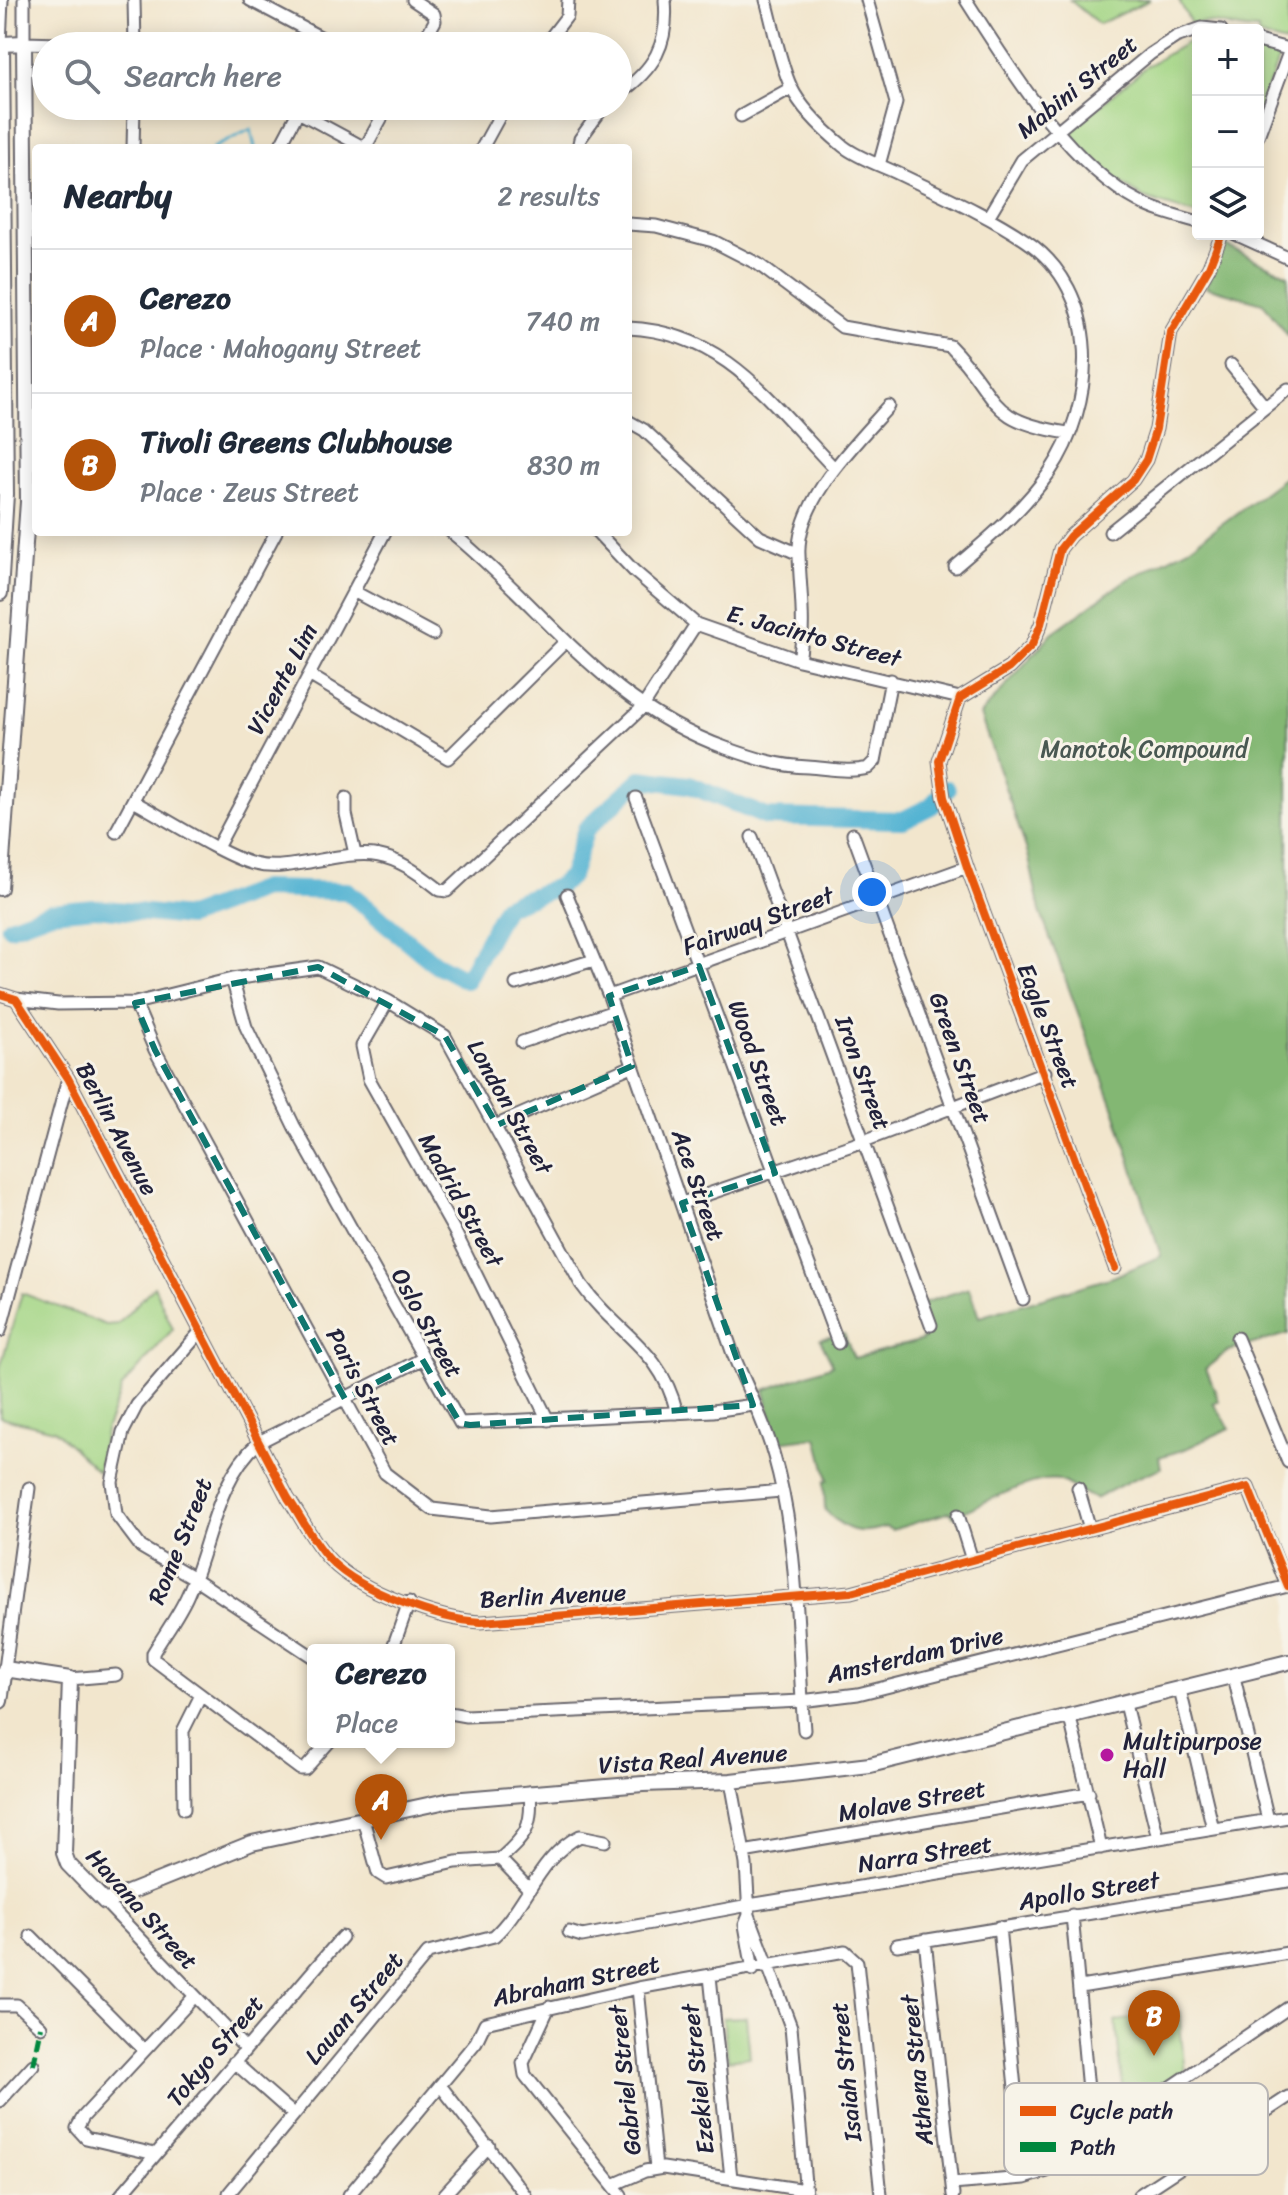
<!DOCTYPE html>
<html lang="en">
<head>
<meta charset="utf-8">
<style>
	body { margin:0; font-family:Sriracha,sans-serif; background:#f6f6f7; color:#1f2937 }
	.controls { position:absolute; right:24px; top:24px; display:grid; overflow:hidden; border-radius:8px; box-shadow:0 4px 20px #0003 }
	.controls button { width:72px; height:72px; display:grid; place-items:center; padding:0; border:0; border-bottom:2px solid #e0e1e3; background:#fff; color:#1f2937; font:40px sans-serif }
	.you { position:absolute; left:872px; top:892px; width:28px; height:28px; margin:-20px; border:6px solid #fff; border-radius:50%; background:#1a73e8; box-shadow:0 0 0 12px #1a73e833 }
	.badge { display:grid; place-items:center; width:52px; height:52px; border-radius:50%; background:#b45309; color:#fff; font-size:26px; font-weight:700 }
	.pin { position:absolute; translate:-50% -66px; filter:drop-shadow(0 2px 4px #0008) }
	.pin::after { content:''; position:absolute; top:42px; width:28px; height:24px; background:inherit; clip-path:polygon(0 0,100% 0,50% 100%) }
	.popup { position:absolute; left:307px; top:1644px; width:148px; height:104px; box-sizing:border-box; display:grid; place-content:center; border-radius:8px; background:#fff; filter:drop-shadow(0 2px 6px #0005); font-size:26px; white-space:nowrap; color:#747a83 }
	.popup b { font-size:30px; color:#1f2937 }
	.popup::after { content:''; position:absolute; left:50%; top:100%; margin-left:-16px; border:16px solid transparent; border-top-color:#fff }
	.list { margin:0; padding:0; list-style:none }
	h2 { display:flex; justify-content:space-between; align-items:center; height:104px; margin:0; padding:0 32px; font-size:34px }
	h2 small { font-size:26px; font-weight:400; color:#747a83 }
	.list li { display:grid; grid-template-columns:52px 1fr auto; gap:24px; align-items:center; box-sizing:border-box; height:144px; padding:0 32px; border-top:2px solid #e0e1e3 }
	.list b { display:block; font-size:30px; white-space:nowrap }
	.list p { margin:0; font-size:26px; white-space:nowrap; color:#747a83 }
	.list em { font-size:26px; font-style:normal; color:#747a83 }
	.icon { flex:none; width:44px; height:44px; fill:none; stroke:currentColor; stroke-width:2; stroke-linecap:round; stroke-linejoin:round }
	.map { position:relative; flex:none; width:1288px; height:2195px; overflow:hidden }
	.search { position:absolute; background:#fff; box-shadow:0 4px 20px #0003; left:32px; top:32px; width:600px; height:88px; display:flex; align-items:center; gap:20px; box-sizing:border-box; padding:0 28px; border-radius:44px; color:#747a83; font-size:30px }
	.panel { position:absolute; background:#fff; box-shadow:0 4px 20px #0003; left:32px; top:144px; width:600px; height:392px; border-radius:8px }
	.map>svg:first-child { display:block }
</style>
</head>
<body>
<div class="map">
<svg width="1288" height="2195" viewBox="0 0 1288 2195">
	<rect width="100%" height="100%" fill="#f7f3e8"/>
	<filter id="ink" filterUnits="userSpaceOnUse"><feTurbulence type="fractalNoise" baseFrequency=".0125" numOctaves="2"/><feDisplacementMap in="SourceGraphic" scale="16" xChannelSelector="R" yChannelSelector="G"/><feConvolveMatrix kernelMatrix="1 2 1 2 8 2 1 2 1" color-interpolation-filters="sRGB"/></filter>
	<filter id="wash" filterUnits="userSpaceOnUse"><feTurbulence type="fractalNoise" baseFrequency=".006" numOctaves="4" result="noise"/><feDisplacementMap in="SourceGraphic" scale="32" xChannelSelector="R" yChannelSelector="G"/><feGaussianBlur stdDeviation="1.8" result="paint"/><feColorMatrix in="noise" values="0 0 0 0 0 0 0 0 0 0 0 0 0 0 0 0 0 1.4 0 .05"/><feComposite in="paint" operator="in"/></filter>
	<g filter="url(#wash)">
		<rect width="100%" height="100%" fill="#f2e6cd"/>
		<path fill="#a4d686" stroke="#637c60" stroke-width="2" d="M1070,0H1150L1099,24Z
			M1179,0H1288V39L1285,43L1258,35V30C1234,30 1214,18 1191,24Z
			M1198,36V215L1144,198L1107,173L1068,132L1147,66Z
			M1258,48L1280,54L1258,115Z
			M154,1286L173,1329L122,1387L105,1431L98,1472L54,1430L0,1417V1368L22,1293L106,1325L118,1324Z
			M1179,2012L1185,2074L1125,2118L1116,2021Z
			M746,2017L750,2057L728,2060L723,2018Z"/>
		<path fill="#83b773" stroke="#526c57" stroke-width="2" d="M1224,245L1288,275V336L1263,303L1206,287Z
			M1288,475V1334L1228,1351L1206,1368L1219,1401L1213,1403L1230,1428L1183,1450L1159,1457L1161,1468L1129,1481L1095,1499C1083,1494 1072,1486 1061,1481C1038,1472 976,1508 953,1516L950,1512L892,1530L886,1527C858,1536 845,1531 825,1510L824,1482L828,1480L817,1437L779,1442L764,1390L833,1365L820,1339L844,1334L854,1358L923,1340L914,1306L969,1288L979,1317L1113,1277L1161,1256L1115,1112L1040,911L1028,854L980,715L1052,633L1123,582L1189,548Z"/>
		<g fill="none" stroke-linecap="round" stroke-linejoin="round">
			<path stroke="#55b4d3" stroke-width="3" d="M213,148L251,129L255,148
				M794,1695L796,1694"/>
			<path stroke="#55b4d3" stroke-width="18" d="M10,927L51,912L95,908L188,917L263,889L347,891L434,963L466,980L506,906L558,887L571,876L586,829L641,779L689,785L767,817L903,820L931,806L947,789"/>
		</g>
	</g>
	<g filter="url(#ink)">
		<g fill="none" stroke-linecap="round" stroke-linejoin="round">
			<g stroke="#6b676e" stroke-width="15">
				<path id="minor" d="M24,0V43L136,46
					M134,0L135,46
					M250,0L337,46
					M413,0L434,14L435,21L421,46
					M766,0C774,28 779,61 791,87C801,108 825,131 843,146C858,158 880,165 897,173C940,194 985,213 1025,240C1103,292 1097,403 1049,473C1023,510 988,539 955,567
					M867,0L896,103L879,165
					M966,0C1009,67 1068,165 1140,202C1157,212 1179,216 1198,222
					M1258,41L1288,49
					M0,44L2,0
					M544,46L567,16L568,0
					M618,95C654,69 669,45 665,0
					M287,106L365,148
					M741,116L791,88
					M1258,136L1288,55
					M133,148L134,106
					M279,148L298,112
					M365,148L388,106
					M482,148L505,106
					M578,148L580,139L604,106
					M988,217L1022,160L1150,54L1176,37L1202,28L1221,30
					M628,224L656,226L713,241L758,264L842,327L950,346C1001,398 983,420 1068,433
					M1235,234L1288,258
					M628,328C726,332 771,403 834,468
					M1231,365L1265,407
					M628,421L644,430L760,537L799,554
					M451,532C547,610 603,704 726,748C754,758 778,766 808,767C827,768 850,773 868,768L875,761L891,680
					M597,532L634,571L696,624L799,660L960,698
					M1110,532L1288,389
					M353,591L433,634
					M799,660C806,623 800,592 799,555C796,501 855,444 889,406
					M309,675L448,758L565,642
					M346,798V814L355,854
					M636,798L838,1343
					M133,801C163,817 225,857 254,864C273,869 291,865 309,862C373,850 387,848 440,890L447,891L642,708L696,624
					M116,832L276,532
					M853,834L1023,1299
					M752,837L931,1325
					M218,846L385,532
					M567,895L609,996L733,1354C747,1388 764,1420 774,1456C799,1543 797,1640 804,1730
					M232,979L246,1027L294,1126L460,1423L713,1411L753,1405
					M516,984L594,960
					M0,994L16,999L68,1078L288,1498C302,1518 314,1544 331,1561C360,1591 439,1620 481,1622L851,1592L1248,1487L1287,1586
					M609,996L967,867
					M16,999L58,1004L135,1003L232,979L318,967L388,1001L445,1036L581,1284C616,1334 661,1347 677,1413
					M388,1001L362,1046L369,1079L455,1232L548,1420
					M135,1003L155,1050L385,1473L432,1509L491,1516L781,1491
					M522,1042L614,1011
					M497,1125L632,1066
					M682,1203L864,1141L1045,1072
					M1115,1268L967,867L944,797L939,761L960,698L1009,668L1032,645L1041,624L1060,549L1070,536L1133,480L1146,460L1156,429L1171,332L1209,267L1222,234
					M0,1331L68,1078
					M201,1331L137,1405L123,1432L112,1482L116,1514L141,1547L194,1578L313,1657
					M1237,1338L1288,1462
					M1078,1488L1090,1529
					M958,1515L972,1560
					M392,1650L409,1602
					M5,1669L29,1488
					M1234,1677L1268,1820
					M70,1679L116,1675
					M1180,1690L1213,1829
					M1125,1704L1158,1838
					M449,1713L466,1716L801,1701L858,1694L1288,1586
					M1070,1718L1101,1848
					M329,1742L305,1769H300L153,1659V1653C164,1634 179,1615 188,1594C211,1543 215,1481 259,1442L422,1359
					M731,1781L746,1864L749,1915L745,1925L753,1970
					M184,1809L183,1731L200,1697
					M363,1819L378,1873L386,1878L456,1862L500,1859C526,1836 533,1827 530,1792
					M743,1852L1089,1793
					M500,1859L528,1888
					M105,1902L245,2048
					M749,1915L791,2027L806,2195
					M1072,1915L1088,2090L1092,2112L1103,2132
					M999,1927L1024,2178
					M569,1932L582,1936L749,1905L1288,1817
					M31,1936L144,2050
					M925,1940L953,2195
					M897,1945L1288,1881
					M710,1976L731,2178
					M1080,1987L1288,1953
					M638,1988L656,2168
					M0,2005H17L41,2027
					M549,2007L523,2063L525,2075L621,2195
					M234,2062L293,2114
					M440,2085L525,2195
					M0,2101L33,2065
					M155,2154L86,2138L77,2128L83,2117L193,1998
					M952,2184L1024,2178L1047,2171L1288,2008
					M613,2185L645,2171L663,2168L805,2190
					M229,2193L428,1953L494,1936C526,1907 539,1856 580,1836L605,1841
					M121,2195L342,1937
					M349,2195L476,2042L485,2023L638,1988L845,1951L857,1962L881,2195
					M444,2195L489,2146
					M1139,2195L1288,2097"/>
			</g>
			<g stroke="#6b676e" stroke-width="18">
				<path id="tertiary" d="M0,593L6,494L2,44L24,43L28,502L0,888
					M0,1701L5,1669L70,1679L64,1853L68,1864L105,1902L252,1843L451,1800L643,1784L731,1781L870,1765L1288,1662"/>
			</g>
			<use href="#minor" stroke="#fff" stroke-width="11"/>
			<use href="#tertiary" stroke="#fff" stroke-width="14"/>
			<path stroke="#00873e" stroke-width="6" stroke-dasharray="12 6" stroke-linecap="butt" d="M33,2065L41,2027"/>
			<g stroke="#f7f3e8" stroke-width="13">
				<path id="cycleway" d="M0,994L16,999L68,1078L288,1498C302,1518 314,1544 331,1561C360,1591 439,1620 481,1622L851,1592L1248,1487L1288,1586
					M1115,1268L967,867L944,797L939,761L960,698L1009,668L1032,645L1041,624L1060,549L1070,536L1133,480L1146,460L1156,429L1171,332L1209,267L1222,234"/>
			</g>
			<use href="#cycleway" stroke="#e8590c" stroke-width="8"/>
		</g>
	</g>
	<path fill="none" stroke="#0f766e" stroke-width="6" stroke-dasharray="16 10" stroke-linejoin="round" d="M699,966L775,1173L682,1203L753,1405L470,1425L460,1423L422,1359L345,1399L155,1050L135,1003L318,967L445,1036L497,1125L632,1066L609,996Z"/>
	<circle fill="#b5179e" stroke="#f7f3e8" stroke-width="3" cx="1107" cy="1755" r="8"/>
	<g text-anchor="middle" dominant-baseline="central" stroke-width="6" stroke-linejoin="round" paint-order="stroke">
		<g font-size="24" fill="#22223b" stroke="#f7f3e8">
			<text transform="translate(1077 87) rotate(-39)">Mabini Street</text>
			<text transform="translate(814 636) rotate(15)">E. Jacinto Street</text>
			<text transform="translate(282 679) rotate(-62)">Vicente Lim</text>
			<text transform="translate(758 921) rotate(-20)">Fairway Street</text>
			<text transform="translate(1048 1026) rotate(69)">Eagle Street</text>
			<text transform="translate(960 1058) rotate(70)">Green Street</text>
			<text transform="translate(758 1063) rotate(70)">Wood Street</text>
			<text transform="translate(863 1073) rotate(70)">Iron Street</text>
			<text transform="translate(510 1107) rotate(61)">London Street</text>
			<text transform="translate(117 1129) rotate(62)">Berlin Avenue</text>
			<text transform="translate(698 1185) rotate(71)">Ace Street</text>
			<text transform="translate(461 1200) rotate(61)">Madrid Street</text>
			<text transform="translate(427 1323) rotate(61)">Oslo Street</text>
			<text transform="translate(363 1387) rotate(62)">Paris Street</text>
			<text transform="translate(180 1541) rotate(-68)">Rome Street</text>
			<text transform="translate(553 1596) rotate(-3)">Berlin Avenue</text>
			<text transform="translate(915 1655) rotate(-13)">Amsterdam Drive</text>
			<text transform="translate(693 1759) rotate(-4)">Vista Real Avenue</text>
			<text transform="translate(912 1801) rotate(-10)">Molave Street</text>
			<text transform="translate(925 1854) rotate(-9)">Narra Street</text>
			<text transform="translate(1089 1891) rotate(-9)">Apollo Street</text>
			<text transform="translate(142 1909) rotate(48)">Havana Street</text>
			<text transform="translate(576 1981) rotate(-12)">Abraham Street</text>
			<text transform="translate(354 2008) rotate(-50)">Lauan Street</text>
			<text transform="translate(215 2051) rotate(-50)">Tokyo Street</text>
			<text transform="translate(917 2070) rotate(-96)">Athena Street</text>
			<text transform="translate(846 2072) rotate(-96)">Isaiah Street</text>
			<text transform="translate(698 2079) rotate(-96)">Ezekiel Street</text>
			<text transform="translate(625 2080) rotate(-96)">Gabriel Street</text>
		</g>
		<g font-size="24" fill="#495852" stroke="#f7f3e8">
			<text x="1144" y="749">Manotok Compound</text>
		</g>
		<g font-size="24" fill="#22223b" stroke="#f7f3e8" text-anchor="start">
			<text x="1123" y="1741">Multipurpose<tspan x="1123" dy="28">Hall</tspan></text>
		</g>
	</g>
	<rect x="1004" y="2083" width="264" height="92" rx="12" fill="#f7f3e8" stroke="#b7b4b4" stroke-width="2"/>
	<rect x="1020" y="2106" width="36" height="10" fill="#e8590c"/>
	<rect x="1020" y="2142" width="36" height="10" fill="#00873e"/>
	<g font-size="22" fill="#22223b">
		<text x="1070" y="2119">Cycle path</text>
		<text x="1070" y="2155">Path</text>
	</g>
</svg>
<div class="controls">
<button>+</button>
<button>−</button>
<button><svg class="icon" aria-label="layers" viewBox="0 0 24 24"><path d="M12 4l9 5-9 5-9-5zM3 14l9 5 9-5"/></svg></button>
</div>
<div class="you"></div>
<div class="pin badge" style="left:381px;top:1840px">A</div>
<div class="popup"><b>Cerezo</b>Place</div>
<div class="pin badge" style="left:1154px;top:2056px">B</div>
<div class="search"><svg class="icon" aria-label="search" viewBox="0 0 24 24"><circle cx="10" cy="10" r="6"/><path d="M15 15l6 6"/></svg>Search here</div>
<section class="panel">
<h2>Nearby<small>2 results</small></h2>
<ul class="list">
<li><span class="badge">A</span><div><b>Cerezo</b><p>Place · Mahogany Street</p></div><em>740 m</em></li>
<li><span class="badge">B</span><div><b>Tivoli Greens Clubhouse</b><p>Place · Zeus Street</p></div><em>830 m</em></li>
</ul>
</section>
</div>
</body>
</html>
